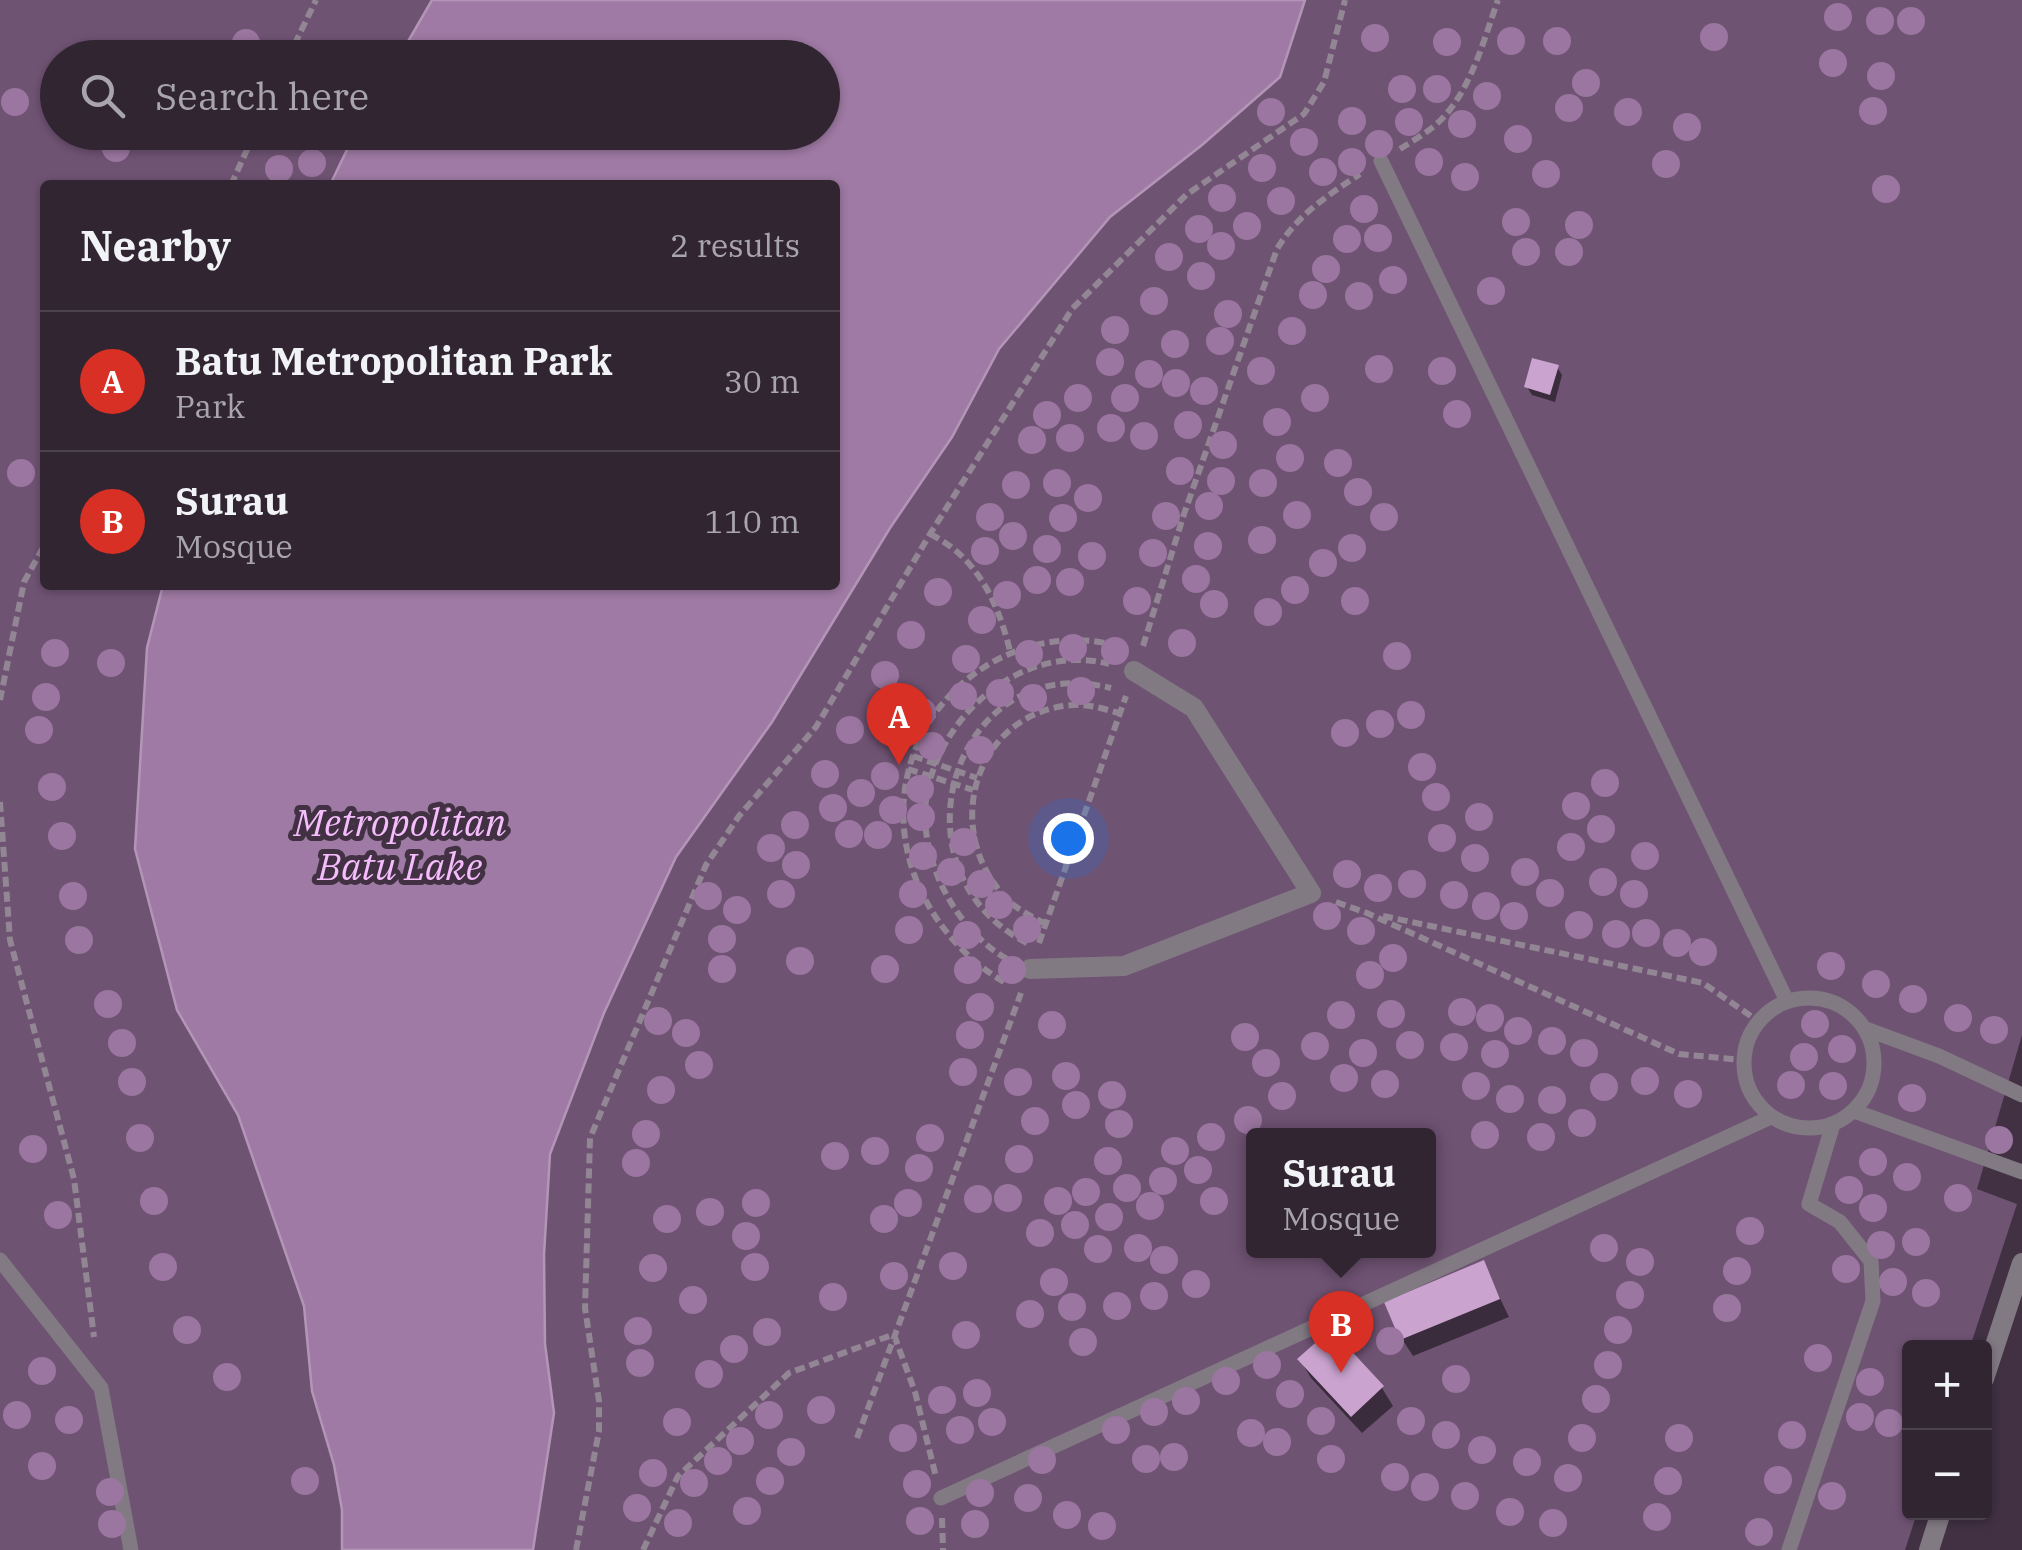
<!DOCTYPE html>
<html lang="en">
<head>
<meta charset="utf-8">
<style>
	body { margin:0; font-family:"IBM Plex Serif",serif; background:#3d313e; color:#f1f3f6 }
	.controls { position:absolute; right:30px; bottom:30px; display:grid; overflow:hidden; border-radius:10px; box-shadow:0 2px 8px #0004 }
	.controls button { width:90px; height:90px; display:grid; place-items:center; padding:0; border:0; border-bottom:2px solid #4c424d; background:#312532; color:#f1f3f6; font:50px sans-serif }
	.you { position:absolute; left:1068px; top:838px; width:35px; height:35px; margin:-25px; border:8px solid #fff; border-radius:50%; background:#1a73e8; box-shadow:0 0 0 15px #1a73e833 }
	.badge { display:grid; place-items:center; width:65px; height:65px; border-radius:50%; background:#d93025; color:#fff; font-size:32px; font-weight:700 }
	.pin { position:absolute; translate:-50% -82px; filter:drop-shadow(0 2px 5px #0008) }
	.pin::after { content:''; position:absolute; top:52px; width:35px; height:30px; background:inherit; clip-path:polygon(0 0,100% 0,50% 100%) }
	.popup { position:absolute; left:1246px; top:1128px; width:190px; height:130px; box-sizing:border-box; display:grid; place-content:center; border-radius:10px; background:#312532; filter:drop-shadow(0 2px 8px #0005); font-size:32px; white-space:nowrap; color:#a8a5ac }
	.popup b { font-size:38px; color:#f1f3f6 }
	.popup::after { content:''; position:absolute; left:50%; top:100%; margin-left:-20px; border:20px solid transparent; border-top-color:#312532 }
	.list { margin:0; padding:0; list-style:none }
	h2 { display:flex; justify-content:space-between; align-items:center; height:130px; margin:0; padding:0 40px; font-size:42px }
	h2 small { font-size:32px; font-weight:400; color:#a8a5ac }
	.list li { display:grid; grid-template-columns:65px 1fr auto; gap:30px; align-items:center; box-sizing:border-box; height:140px; padding:0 40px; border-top:2px solid #4c424d }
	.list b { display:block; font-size:38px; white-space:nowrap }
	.list p { margin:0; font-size:32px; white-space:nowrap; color:#a8a5ac }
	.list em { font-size:32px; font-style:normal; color:#a8a5ac }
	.icon { flex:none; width:55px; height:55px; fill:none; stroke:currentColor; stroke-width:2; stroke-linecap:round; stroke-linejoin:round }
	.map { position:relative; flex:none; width:2022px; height:1550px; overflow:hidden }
	.search { position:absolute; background:#312532; box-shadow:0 2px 8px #0004; left:40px; top:40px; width:800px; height:110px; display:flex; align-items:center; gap:25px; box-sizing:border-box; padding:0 35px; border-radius:55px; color:#a8a5ac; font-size:38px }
	.panel { position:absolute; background:#312532; box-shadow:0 2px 8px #0004; left:40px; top:180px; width:800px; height:410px; border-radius:10px }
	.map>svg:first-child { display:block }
</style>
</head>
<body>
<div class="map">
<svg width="2022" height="1550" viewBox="0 0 2022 1550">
	<rect width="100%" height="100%" fill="#413143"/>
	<path fill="#6f5373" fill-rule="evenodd" d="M0,0H2022V1035L1977,1189L2017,1204L1970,1347L1910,1348V1512L1917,1513L1905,1550H0ZM58,58H822V132H58ZM45,185H835V585H45ZM1254,1136H1428V1250H1254Z"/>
	<path fill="#9f7aa4" stroke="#b396b7" stroke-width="2.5" d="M432,0H1305L1280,77L1202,145L1110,217L999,349L952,437L890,528L772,722L676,857L604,1013L550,1154L544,1255L545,1344L554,1413L533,1550H342V1510L334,1465L312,1391L304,1306L238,1115L177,1010L135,849L147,648L163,585H835V185H330L355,133L822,132V58L399,57Z"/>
	<path fill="#0007" d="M1557,367L1562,375L1555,402L1532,395L1527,387Z
		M1483,1263L1509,1317L1413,1356L1402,1339Z
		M1331,1332L1382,1388L1393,1406L1362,1433L1311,1378L1300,1360Z"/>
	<path fill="#caa3cf" d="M1532,358L1559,365L1550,395L1524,387Z
		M1484,1260L1500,1299L1400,1340L1384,1302Z
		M1331,1329L1384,1386L1351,1417L1297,1359Z"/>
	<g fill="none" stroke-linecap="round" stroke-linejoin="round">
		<path stroke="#938694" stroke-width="6" stroke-dasharray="10 5" stroke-linecap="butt" d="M288,58L316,0
			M1400,149C1411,142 1423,135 1433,127C1469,98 1483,42 1498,0
			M231,185L255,132
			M930,534C977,557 998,602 1010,651
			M1143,646L1184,514L1277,249C1298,214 1327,196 1360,174
			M0,700L24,582L45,544
			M913,756L977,778
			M908,769L973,790
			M0,802L10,940L74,1179L94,1337
			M1336,902L1367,913L1679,1054L1742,1060
			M1383,916L1703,983L1758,1021
			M1046,924C1032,917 1018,910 1007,899C940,831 974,712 1073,705C1089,704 1104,709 1119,713
			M1027,943C885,871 954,648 1111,688
			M1039,943L1126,696
			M1007,959C954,929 916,855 927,793C942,712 1025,642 1109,664
			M1004,982C933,940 888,856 908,773C929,680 1030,619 1121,647
			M894,1335L915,1392L936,1477
			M857,1438L1021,993
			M942,1518L943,1550
			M576,1550L599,1431V1401L585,1308L590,1138L706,865L739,816L816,727L930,534L1072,309L1186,195L1304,114L1324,82L1345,0
			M643,1550L678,1476L789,1373L892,1335"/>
		<path stroke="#827a83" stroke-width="15" d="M1381,161L1787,1001
			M1744 1063a65 65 0 1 1 130 0a65 65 0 1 1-130 0Z
			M1866,1029L1939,1056L2022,1095
			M1854,1111L2022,1172
			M0,1260L101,1388L131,1550
			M941,1498L1771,1117
			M1789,1550L1873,1301L1871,1261L1840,1222L1809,1204L1833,1124"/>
		<path stroke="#827a83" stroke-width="20" d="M1030,969L1124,966L1311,893L1194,708L1134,671"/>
		<path stroke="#827a83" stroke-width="20" d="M1984,1379L2022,1263
			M1929,1550L1941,1512"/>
	</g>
	<g fill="#9b76a0">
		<circle cx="1838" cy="17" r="14"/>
		<circle cx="1880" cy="21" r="14"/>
		<circle cx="1911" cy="21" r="14"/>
		<circle cx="1714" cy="37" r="14"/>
		<circle cx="1375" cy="38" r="14"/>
		<circle cx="1511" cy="41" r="14"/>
		<circle cx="1557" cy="41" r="14"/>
		<circle cx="1447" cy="42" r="14"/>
		<circle cx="246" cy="43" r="14"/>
		<circle cx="1833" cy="63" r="14"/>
		<circle cx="1881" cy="76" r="14"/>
		<circle cx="1586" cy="83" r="14"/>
		<circle cx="1402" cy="89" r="14"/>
		<circle cx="1437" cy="89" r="14"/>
		<circle cx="1487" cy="96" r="14"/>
		<circle cx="15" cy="102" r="14"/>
		<circle cx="1569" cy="108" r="14"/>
		<circle cx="1873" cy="111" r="14"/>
		<circle cx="1271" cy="112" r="14"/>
		<circle cx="1628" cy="112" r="14"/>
		<circle cx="1352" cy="121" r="14"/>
		<circle cx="1409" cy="122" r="14"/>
		<circle cx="1462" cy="124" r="14"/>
		<circle cx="1687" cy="127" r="14"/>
		<circle cx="1518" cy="139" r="14"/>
		<circle cx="1304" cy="142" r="14"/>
		<circle cx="1379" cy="144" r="14"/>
		<circle cx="116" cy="148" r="14"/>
		<circle cx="1352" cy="162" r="14"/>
		<circle cx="1429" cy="162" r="14"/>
		<circle cx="312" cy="163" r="14"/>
		<circle cx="1666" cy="164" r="14"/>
		<circle cx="1262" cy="168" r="14"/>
		<circle cx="279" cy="169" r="14"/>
		<circle cx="1323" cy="172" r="14"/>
		<circle cx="1546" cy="174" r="14"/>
		<circle cx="1465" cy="177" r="14"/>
		<circle cx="1886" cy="189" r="14"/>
		<circle cx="1222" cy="198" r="14"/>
		<circle cx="1281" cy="201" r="14"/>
		<circle cx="1364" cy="209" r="14"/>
		<circle cx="1516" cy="222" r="14"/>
		<circle cx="1579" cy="225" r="14"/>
		<circle cx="1247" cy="226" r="14"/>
		<circle cx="1199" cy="229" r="14"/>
		<circle cx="1378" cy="238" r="14"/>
		<circle cx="1347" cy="239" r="14"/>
		<circle cx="1221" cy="246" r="14"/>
		<circle cx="1526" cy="252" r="14"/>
		<circle cx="1569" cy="252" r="14"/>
		<circle cx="1169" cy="257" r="14"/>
		<circle cx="1326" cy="269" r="14"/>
		<circle cx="1201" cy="276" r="14"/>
		<circle cx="1393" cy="280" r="14"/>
		<circle cx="1491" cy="291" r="14"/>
		<circle cx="1313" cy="295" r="14"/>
		<circle cx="1359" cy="296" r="14"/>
		<circle cx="1154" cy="301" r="14"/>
		<circle cx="1228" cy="314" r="14"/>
		<circle cx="1115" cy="330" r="14"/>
		<circle cx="1292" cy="331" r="14"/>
		<circle cx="1220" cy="341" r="14"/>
		<circle cx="1175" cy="344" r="14"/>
		<circle cx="1110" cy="362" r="14"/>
		<circle cx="1379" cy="369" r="14"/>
		<circle cx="1261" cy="371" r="14"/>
		<circle cx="1442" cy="371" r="14"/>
		<circle cx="1149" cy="374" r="14"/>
		<circle cx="1176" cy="383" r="14"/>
		<circle cx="1204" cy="391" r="14"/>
		<circle cx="1078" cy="398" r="14"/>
		<circle cx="1125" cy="398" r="14"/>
		<circle cx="1315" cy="398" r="14"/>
		<circle cx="1457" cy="414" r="14"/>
		<circle cx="1047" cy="415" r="14"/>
		<circle cx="1277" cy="422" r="14"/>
		<circle cx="1188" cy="425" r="14"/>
		<circle cx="1111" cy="428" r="14"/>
		<circle cx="1144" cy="436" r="14"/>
		<circle cx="1070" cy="438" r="14"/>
		<circle cx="1032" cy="440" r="14"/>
		<circle cx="1223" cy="445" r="14"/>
		<circle cx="1290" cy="458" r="14"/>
		<circle cx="1338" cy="463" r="14"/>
		<circle cx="1180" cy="471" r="14"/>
		<circle cx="21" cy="473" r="14"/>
		<circle cx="1221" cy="481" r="14"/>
		<circle cx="1057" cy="483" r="14"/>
		<circle cx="1263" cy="483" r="14"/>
		<circle cx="1016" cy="485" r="14"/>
		<circle cx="1358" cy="492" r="14"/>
		<circle cx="1088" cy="498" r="14"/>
		<circle cx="1209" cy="506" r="14"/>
		<circle cx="1297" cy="515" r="14"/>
		<circle cx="1166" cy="516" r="14"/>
		<circle cx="990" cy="517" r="14"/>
		<circle cx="1384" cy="517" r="14"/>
		<circle cx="1063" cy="518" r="14"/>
		<circle cx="1013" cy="536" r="14"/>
		<circle cx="1262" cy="540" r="14"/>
		<circle cx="1208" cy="546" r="14"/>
		<circle cx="1352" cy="548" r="14"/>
		<circle cx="1047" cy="549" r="14"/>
		<circle cx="985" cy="551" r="14"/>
		<circle cx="1153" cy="553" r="14"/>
		<circle cx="1092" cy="556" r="14"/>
		<circle cx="1323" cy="563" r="14"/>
		<circle cx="1196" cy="579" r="14"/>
		<circle cx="1037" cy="580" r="14"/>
		<circle cx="1070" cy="582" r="14"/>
		<circle cx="1295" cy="590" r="14"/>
		<circle cx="938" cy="592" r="14"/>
		<circle cx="1007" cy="595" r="14"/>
		<circle cx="1137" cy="601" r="14"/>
		<circle cx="1355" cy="601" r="14"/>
		<circle cx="1214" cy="604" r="14"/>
		<circle cx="1268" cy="612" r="14"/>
		<circle cx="982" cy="620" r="14"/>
		<circle cx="911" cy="635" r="14"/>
		<circle cx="1182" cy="643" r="14"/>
		<circle cx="1073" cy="648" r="14"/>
		<circle cx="1115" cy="651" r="14"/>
		<circle cx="55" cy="653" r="14"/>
		<circle cx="1029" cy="654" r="14"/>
		<circle cx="1397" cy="656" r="14"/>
		<circle cx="966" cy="659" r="14"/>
		<circle cx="111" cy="663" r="14"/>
		<circle cx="885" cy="675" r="14"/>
		<circle cx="1081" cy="691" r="14"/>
		<circle cx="1000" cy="693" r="14"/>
		<circle cx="963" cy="696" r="14"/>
		<circle cx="46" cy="697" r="14"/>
		<circle cx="1033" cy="698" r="14"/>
		<circle cx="922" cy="712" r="14"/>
		<circle cx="1411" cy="715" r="14"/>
		<circle cx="1380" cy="724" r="14"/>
		<circle cx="39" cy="730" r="14"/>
		<circle cx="850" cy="730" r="14"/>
		<circle cx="1345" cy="733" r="14"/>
		<circle cx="932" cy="746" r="14"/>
		<circle cx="980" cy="750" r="14"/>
		<circle cx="1422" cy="767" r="14"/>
		<circle cx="825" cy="774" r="14"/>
		<circle cx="885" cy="776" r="14"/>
		<circle cx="1605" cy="783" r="14"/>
		<circle cx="52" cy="787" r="14"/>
		<circle cx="920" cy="789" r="14"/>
		<circle cx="861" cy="793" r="14"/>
		<circle cx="1436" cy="797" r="14"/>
		<circle cx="1576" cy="806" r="14"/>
		<circle cx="833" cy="808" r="14"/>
		<circle cx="893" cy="810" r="14"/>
		<circle cx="921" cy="817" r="14"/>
		<circle cx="1479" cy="817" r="14"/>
		<circle cx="795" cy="825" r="14"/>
		<circle cx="1601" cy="829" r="14"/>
		<circle cx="849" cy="834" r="14"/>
		<circle cx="878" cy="835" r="14"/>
		<circle cx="62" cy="836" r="14"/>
		<circle cx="1442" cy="838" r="14"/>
		<circle cx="964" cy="842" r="14"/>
		<circle cx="1571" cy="847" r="14"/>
		<circle cx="771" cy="848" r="14"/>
		<circle cx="923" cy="856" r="14"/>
		<circle cx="1645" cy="856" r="14"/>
		<circle cx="1475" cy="858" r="14"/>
		<circle cx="796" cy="865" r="14"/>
		<circle cx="951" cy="872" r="14"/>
		<circle cx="1525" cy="872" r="14"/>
		<circle cx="1347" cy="874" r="14"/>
		<circle cx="1603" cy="882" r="14"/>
		<circle cx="981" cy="884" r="14"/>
		<circle cx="1412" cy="884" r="14"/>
		<circle cx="1378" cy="888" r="14"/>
		<circle cx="1550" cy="893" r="14"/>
		<circle cx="781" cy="894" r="14"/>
		<circle cx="913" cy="894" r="14"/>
		<circle cx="1634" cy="894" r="14"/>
		<circle cx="1454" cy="895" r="14"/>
		<circle cx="73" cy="896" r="14"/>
		<circle cx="708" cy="896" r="14"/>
		<circle cx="999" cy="905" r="14"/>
		<circle cx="1486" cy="906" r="14"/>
		<circle cx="737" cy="910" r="14"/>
		<circle cx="1327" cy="916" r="14"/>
		<circle cx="1514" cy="916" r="14"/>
		<circle cx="1579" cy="925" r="14"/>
		<circle cx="1027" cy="929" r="14"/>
		<circle cx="909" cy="930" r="14"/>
		<circle cx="1361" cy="931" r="14"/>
		<circle cx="1646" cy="933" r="14"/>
		<circle cx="1616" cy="934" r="14"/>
		<circle cx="967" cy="935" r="14"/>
		<circle cx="722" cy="939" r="14"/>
		<circle cx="79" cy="940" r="14"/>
		<circle cx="1677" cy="943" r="14"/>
		<circle cx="1703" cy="952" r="14"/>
		<circle cx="1393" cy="958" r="14"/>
		<circle cx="800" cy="961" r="14"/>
		<circle cx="1831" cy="966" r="14"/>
		<circle cx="722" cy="969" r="14"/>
		<circle cx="885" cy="969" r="14"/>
		<circle cx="968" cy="970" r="14"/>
		<circle cx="1012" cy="970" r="14"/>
		<circle cx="1370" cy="975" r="14"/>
		<circle cx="1876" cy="984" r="14"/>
		<circle cx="1913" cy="999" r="14"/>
		<circle cx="108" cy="1004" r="14"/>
		<circle cx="980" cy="1007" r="14"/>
		<circle cx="1462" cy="1012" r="14"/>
		<circle cx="1391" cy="1014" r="14"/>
		<circle cx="1341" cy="1015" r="14"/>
		<circle cx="1490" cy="1018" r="14"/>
		<circle cx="1958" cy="1018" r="14"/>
		<circle cx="658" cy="1021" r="14"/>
		<circle cx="1815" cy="1024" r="14"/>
		<circle cx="1052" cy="1025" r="14"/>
		<circle cx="1994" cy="1030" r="14"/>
		<circle cx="1518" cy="1031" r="14"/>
		<circle cx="686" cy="1033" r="14"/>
		<circle cx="970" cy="1035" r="14"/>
		<circle cx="1245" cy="1037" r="14"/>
		<circle cx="1552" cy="1041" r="14"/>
		<circle cx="122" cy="1043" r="14"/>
		<circle cx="1410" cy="1045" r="14"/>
		<circle cx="1315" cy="1046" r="14"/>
		<circle cx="1454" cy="1047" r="14"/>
		<circle cx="1842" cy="1049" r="14"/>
		<circle cx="1363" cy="1053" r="14"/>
		<circle cx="1584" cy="1053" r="14"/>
		<circle cx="1495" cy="1054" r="14"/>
		<circle cx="1804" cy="1057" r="14"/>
		<circle cx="1266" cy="1063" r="14"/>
		<circle cx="699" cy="1065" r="14"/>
		<circle cx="963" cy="1072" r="14"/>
		<circle cx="1066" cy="1076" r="14"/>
		<circle cx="1344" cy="1078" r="14"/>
		<circle cx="1645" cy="1081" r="14"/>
		<circle cx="132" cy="1082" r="14"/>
		<circle cx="1018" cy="1082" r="14"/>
		<circle cx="1385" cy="1084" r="14"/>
		<circle cx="1791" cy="1085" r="14"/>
		<circle cx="1476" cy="1086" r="14"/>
		<circle cx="1833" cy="1086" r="14"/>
		<circle cx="1604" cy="1087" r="14"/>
		<circle cx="661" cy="1090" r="14"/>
		<circle cx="1688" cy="1094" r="14"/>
		<circle cx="1112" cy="1095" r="14"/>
		<circle cx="1282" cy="1096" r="14"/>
		<circle cx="1912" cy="1098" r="14"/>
		<circle cx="1510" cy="1099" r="14"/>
		<circle cx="1552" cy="1100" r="14"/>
		<circle cx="1076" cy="1105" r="14"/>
		<circle cx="1248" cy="1120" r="14"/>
		<circle cx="1035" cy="1121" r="14"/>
		<circle cx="1582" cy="1123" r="14"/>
		<circle cx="1119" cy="1124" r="14"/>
		<circle cx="646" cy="1134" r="14"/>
		<circle cx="1485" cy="1135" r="14"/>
		<circle cx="1211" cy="1137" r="14"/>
		<circle cx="1541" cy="1137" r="14"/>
		<circle cx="140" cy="1138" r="14"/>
		<circle cx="930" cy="1138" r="14"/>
		<circle cx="1999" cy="1140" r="14"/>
		<circle cx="33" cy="1149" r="14"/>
		<circle cx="875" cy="1151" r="14"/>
		<circle cx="1175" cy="1151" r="14"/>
		<circle cx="835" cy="1156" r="14"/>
		<circle cx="1019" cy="1159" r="14"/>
		<circle cx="1108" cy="1161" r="14"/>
		<circle cx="1873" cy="1162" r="14"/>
		<circle cx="636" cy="1163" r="14"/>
		<circle cx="919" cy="1168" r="14"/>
		<circle cx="1198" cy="1170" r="14"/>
		<circle cx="1907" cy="1177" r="14"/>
		<circle cx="1163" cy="1181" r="14"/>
		<circle cx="1127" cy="1188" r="14"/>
		<circle cx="1849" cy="1190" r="14"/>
		<circle cx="1086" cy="1192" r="14"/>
		<circle cx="1008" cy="1198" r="14"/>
		<circle cx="1958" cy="1198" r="14"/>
		<circle cx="978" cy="1199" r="14"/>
		<circle cx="154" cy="1201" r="14"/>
		<circle cx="1058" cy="1201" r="14"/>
		<circle cx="1214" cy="1201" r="14"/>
		<circle cx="756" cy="1203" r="14"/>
		<circle cx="908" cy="1203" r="14"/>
		<circle cx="1150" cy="1206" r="14"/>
		<circle cx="1873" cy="1208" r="14"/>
		<circle cx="710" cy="1212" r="14"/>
		<circle cx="58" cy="1215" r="14"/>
		<circle cx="1109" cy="1217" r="14"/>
		<circle cx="667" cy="1219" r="14"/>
		<circle cx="884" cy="1219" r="14"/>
		<circle cx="1075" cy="1225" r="14"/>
		<circle cx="1750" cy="1231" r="14"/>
		<circle cx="1040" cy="1233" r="14"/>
		<circle cx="746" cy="1236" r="14"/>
		<circle cx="1916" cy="1242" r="14"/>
		<circle cx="1881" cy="1245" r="14"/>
		<circle cx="1138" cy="1248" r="14"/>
		<circle cx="1604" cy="1248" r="14"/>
		<circle cx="1098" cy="1249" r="14"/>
		<circle cx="1164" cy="1260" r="14"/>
		<circle cx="1640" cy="1262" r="14"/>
		<circle cx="953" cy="1266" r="14"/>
		<circle cx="163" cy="1267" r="14"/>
		<circle cx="755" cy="1267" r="14"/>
		<circle cx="653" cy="1268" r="14"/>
		<circle cx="1846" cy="1269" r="14"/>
		<circle cx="1737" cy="1271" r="14"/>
		<circle cx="894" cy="1276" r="14"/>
		<circle cx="1054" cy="1282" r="14"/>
		<circle cx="1893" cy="1282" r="14"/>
		<circle cx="1196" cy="1284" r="14"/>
		<circle cx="1926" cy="1293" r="14"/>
		<circle cx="1630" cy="1295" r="14"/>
		<circle cx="1154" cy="1296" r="14"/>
		<circle cx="833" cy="1297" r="14"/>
		<circle cx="693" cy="1300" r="14"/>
		<circle cx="1117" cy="1306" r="14"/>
		<circle cx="1072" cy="1307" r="14"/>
		<circle cx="1727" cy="1308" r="14"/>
		<circle cx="1030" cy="1314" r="14"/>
		<circle cx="187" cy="1330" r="14"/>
		<circle cx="1618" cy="1330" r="14"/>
		<circle cx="638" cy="1331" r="14"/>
		<circle cx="767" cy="1332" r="14"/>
		<circle cx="966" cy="1335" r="14"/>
		<circle cx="1390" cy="1341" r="14"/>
		<circle cx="1083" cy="1342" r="14"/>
		<circle cx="734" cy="1349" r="14"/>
		<circle cx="1818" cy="1358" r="14"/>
		<circle cx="640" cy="1363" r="14"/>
		<circle cx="1267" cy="1365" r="14"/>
		<circle cx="1608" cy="1365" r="14"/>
		<circle cx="42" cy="1371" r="14"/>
		<circle cx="709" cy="1374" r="14"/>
		<circle cx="227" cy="1377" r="14"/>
		<circle cx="1456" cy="1379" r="14"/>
		<circle cx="1226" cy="1381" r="14"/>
		<circle cx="1870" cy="1382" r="14"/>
		<circle cx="977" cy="1393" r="14"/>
		<circle cx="1290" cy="1394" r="14"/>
		<circle cx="1596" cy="1399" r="14"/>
		<circle cx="942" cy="1400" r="14"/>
		<circle cx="1186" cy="1401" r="14"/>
		<circle cx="821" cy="1410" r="14"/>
		<circle cx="1154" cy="1412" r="14"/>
		<circle cx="17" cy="1415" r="14"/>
		<circle cx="769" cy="1415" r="14"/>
		<circle cx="1860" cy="1417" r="14"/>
		<circle cx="69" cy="1420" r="14"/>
		<circle cx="1321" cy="1421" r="14"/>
		<circle cx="1411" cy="1421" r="14"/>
		<circle cx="677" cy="1422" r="14"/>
		<circle cx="992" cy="1422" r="14"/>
		<circle cx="1889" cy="1423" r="14"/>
		<circle cx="960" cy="1430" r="14"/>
		<circle cx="1116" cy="1430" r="14"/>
		<circle cx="1251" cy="1433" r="14"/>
		<circle cx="1446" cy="1435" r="14"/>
		<circle cx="1792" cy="1435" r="14"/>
		<circle cx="903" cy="1438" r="14"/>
		<circle cx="1582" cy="1438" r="14"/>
		<circle cx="1679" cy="1438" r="14"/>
		<circle cx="740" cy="1441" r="14"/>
		<circle cx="1277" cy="1442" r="14"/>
		<circle cx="1482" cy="1450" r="14"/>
		<circle cx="791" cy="1452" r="14"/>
		<circle cx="1174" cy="1457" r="14"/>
		<circle cx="1146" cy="1459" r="14"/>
		<circle cx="1331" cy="1459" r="14"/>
		<circle cx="1042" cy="1460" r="14"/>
		<circle cx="718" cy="1461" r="14"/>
		<circle cx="1527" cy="1462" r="14"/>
		<circle cx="42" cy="1466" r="14"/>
		<circle cx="653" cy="1473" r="14"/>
		<circle cx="1395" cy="1477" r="14"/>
		<circle cx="1568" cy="1478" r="14"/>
		<circle cx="1778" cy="1480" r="14"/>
		<circle cx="305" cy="1481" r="14"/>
		<circle cx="770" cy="1481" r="14"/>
		<circle cx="1668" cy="1481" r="14"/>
		<circle cx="694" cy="1483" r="14"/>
		<circle cx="917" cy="1484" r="14"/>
		<circle cx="1425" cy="1487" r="14"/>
		<circle cx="110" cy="1492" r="14"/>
		<circle cx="980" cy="1493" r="14"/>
		<circle cx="1465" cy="1496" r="14"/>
		<circle cx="1832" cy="1496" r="14"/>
		<circle cx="1028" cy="1498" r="14"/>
		<circle cx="637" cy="1508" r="14"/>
		<circle cx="747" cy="1511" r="14"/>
		<circle cx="1510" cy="1512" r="14"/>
		<circle cx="1067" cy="1515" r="14"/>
		<circle cx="1657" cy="1517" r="14"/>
		<circle cx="920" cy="1521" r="14"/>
		<circle cx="678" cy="1523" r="14"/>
		<circle cx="1553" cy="1523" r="14"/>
		<circle cx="112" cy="1524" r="14"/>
		<circle cx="975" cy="1524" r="14"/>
		<circle cx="1102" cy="1526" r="14"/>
		<circle cx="1759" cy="1532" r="14"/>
	</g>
	<g text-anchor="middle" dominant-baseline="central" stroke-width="10" stroke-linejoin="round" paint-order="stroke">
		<g font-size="38" font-style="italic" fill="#f5bdfc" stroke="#413143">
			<text x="400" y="821">Metropolitan<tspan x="400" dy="44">Batu Lake</tspan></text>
		</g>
	</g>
</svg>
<div class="controls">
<button>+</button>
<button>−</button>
</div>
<div class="you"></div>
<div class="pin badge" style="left:899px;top:765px">A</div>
<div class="pin badge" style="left:1341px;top:1373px">B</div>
<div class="popup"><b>Surau</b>Mosque</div>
<div class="search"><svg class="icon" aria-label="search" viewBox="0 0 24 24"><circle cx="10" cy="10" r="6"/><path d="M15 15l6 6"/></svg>Search here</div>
<section class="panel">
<h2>Nearby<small>2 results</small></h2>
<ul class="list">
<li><span class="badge">A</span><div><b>Batu Metropolitan Park</b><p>Park</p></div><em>30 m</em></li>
<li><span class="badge">B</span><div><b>Surau</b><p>Mosque</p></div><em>110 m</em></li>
</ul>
</section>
</div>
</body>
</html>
